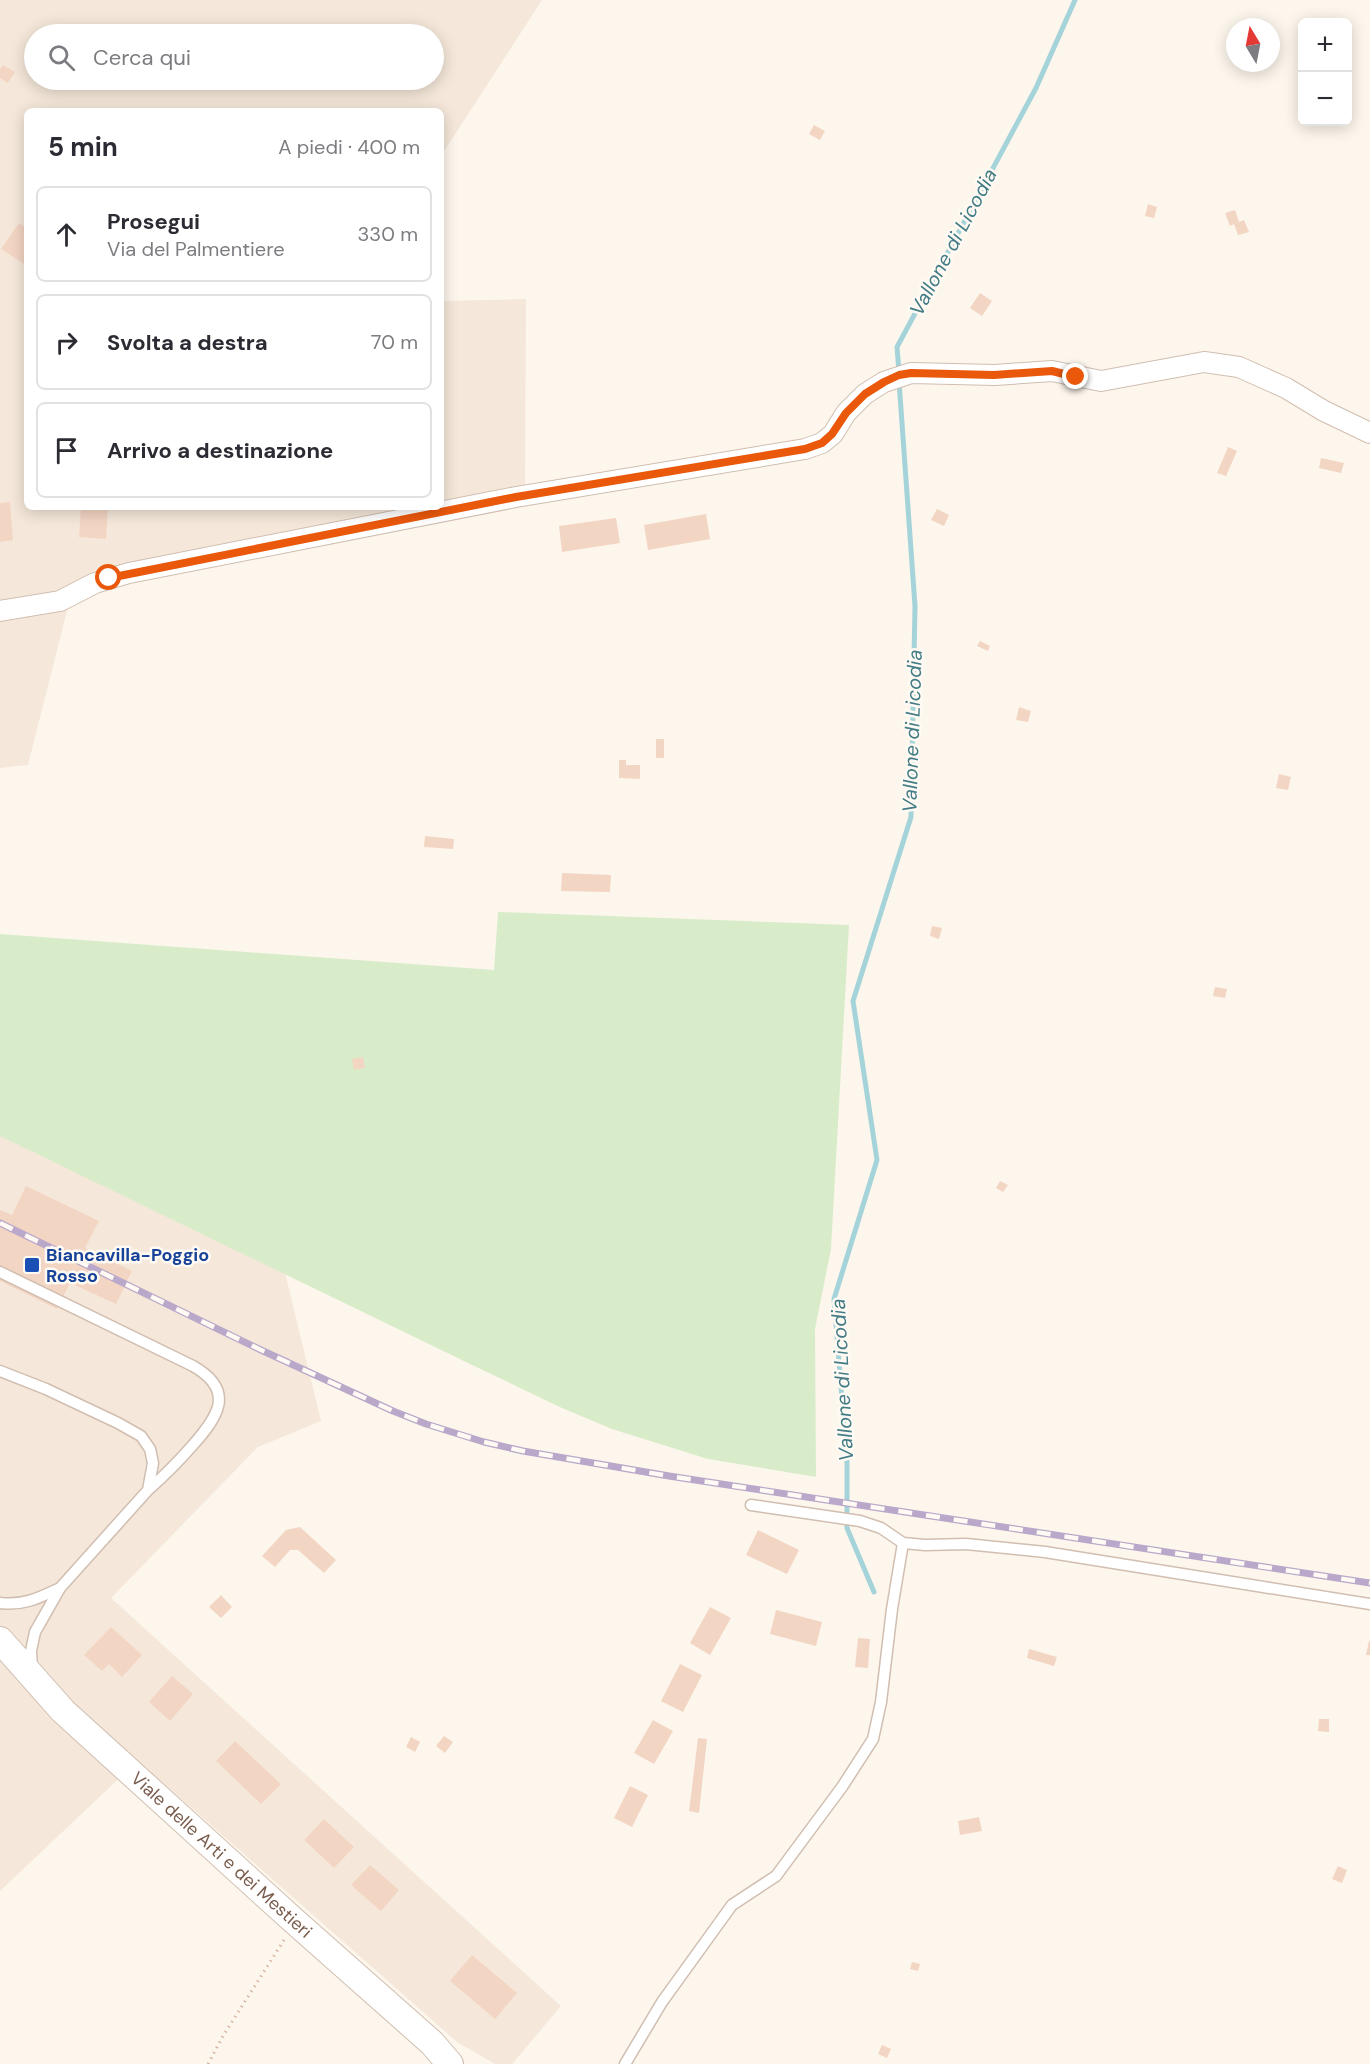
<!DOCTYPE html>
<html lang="it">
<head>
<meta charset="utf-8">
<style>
	body { margin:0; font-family:"DM Sans",sans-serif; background:#f7f7f7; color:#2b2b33 }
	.controls { position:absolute; right:18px; top:18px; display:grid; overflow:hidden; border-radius:9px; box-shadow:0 3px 15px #0003 }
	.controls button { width:54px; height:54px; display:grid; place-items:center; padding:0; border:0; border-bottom:2px solid #e1e1e2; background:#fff; color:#2b2b33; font:30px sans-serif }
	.compass { position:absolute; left:1226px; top:18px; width:54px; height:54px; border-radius:50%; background:#fff; box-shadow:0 3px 15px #0003; rotate:350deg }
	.stop { position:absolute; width:18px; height:18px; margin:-14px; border:4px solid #ea580c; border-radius:50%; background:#fff }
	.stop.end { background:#ea580c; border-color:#fff; box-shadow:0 2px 6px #0008 }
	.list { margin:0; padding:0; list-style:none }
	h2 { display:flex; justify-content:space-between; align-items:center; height:78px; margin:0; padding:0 24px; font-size:26px }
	h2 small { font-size:20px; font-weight:400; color:#7c7c81 }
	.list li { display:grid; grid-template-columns:39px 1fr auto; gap:18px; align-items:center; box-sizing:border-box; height:96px; margin:0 12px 12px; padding:0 12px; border:2px solid #e1e1e2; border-radius:9px }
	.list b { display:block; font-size:22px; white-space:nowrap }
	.list p { margin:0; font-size:20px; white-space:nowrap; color:#7c7c81 }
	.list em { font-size:20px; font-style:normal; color:#7c7c81 }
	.icon { flex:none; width:33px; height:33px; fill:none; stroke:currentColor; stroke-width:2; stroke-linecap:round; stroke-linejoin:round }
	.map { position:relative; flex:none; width:1370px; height:2064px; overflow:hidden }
	.search { position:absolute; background:#fff; box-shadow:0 3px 15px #0003; left:24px; top:24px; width:420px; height:66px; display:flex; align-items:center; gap:15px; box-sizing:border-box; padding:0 21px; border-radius:33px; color:#7c7c81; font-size:22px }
	.panel { position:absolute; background:#fff; box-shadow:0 3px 15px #0003; left:24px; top:108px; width:420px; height:402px; border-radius:9px }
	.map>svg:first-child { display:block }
</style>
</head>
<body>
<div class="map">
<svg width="1370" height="2064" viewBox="0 0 1370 2064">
	<rect width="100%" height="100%" fill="#fdf6ec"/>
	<path fill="#f5e8da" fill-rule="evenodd" d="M0,0H542L441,156V111H27V507H441V301L526,299L525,487L506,508L120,583L107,586L69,603L28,765L0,768ZM34,34H434V80H34Z
		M0,1126L279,1248L321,1421L258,1447L111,1598L561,2006L512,2064H495L457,2042L161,1781L128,1770L0,1891Z"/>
	<path fill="#d8ecc9" d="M498,912L849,925L831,1249L815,1329L816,1477L708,1459L612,1429L562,1408L468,1363L0,1136V934L494,970Z"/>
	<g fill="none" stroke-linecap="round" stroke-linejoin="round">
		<path stroke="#a5d3da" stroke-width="5" d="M899,372L897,347L1036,88L1075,0
			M874,1592L847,1528V1462L834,1299L877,1160L853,1001L911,817L915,606L899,381"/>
	</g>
	<path fill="#f3d5c3" d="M3,65L15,72L8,83L0,78V69Z
		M814,125L825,131L820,140L809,134Z
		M1148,204L1157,207L1154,218L1145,216Z
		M1235,210L1239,222L1244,220L1249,232L1238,235L1234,224L1230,226L1225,213Z
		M19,223L27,228V266L1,249Z
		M980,293L992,301L982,316L970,308Z
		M1228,447L1237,451L1226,476L1217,473Z
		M1321,458L1344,463L1341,473L1319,468Z
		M10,502L13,540L0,542V503Z
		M81,507H108L106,539L79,537Z
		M937,509L949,515L944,526L931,520Z
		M706,514L710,539L648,550L644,525Z
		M616,518L620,543L562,552L559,526Z
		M980,641L990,646L988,651L977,646Z
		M1019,707L1031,711L1028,722L1016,720Z
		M656,739H664V758H656Z
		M619,760H626V765H640V779L619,778Z
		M1279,774L1291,777L1288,790L1276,788Z
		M425,836L454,839L453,849L424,847Z
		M562,873L611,875L610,892L561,891Z
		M932,926L942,928L939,939L930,936Z
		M1215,987L1227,989L1225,998L1213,996Z
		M363,1057L365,1068L354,1070L352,1059Z
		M1000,1181L1008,1185L1003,1192L996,1188Z
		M26,1186L99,1221L85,1248L132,1271L116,1304L70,1283L57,1309L0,1281V1210L12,1215Z
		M300,1527L336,1560L324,1573L298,1550H290L275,1567L262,1556L286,1530Z
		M758,1530L799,1550L787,1574L746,1555Z
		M221,1595L232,1607L221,1618L209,1607Z
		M710,1607L731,1618L710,1655L690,1643Z
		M776,1610L822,1622L816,1646L770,1634Z
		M111,1627L142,1655L122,1677L109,1664L102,1671L84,1655Z
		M858,1638L870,1639L868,1668L855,1667Z
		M1369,1641H1370V1655H1366Z
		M1029,1649L1057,1657L1054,1666L1027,1658Z
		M680,1664L702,1675L683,1712L661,1701Z
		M172,1676L193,1694L170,1721L149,1702Z
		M1319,1719H1329V1732L1318,1731Z
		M653,1720L673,1731L654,1764L634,1753Z
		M444,1736L453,1742L445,1753L436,1746Z
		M411,1737L420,1742L415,1752L406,1747Z
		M698,1738L707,1739L699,1813L689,1811Z
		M235,1741L281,1784L261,1804L216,1761Z
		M630,1786L648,1795L632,1827L614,1818Z
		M979,1817L982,1831L960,1835L958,1821Z
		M324,1819L354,1847L334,1868L304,1840Z
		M370,1865L399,1890L381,1911L351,1885Z
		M1338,1866L1347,1870L1342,1883L1332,1879Z
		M472,1955L517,1993L495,2019L450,1981Z
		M912,1962L920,1964L918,1971L910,1969Z
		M882,2045L891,2049L887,2058L878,2054Z"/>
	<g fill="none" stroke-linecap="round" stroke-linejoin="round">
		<g stroke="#d1beb0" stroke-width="13">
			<path id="service" d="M0,1272L193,1366C237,1391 217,1418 192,1446C178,1462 164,1476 148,1490
				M0,1371L46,1389L118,1423L141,1436L150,1449L153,1463L148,1490L60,1588L35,1632L31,1651L32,1668
				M903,1543L925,1545L966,1544L1045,1552L1370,1604
				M0,1603C23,1606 39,1598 60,1588
				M625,2064L662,2002L732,1905L776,1876L842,1787L873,1739L881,1702L892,1609L903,1543L881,1528L860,1521L751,1505"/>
		</g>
		<g stroke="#d1beb0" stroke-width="22">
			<path id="minor" d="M0,611L60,601L95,583L129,573L516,497L805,449L822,443L833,434L846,413L865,394L884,382L911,373L995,375L1052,371L1101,381L1204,362L1239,367L1286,388L1324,411L1370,433"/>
		</g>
		<g stroke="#d1beb0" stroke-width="28">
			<g id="tertiary">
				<path id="s1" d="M0,1640L63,1711L293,1920L432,2043L450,2064"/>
			</g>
		</g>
		<path stroke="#d9b8a5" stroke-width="3" stroke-dasharray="1.5 4.5" stroke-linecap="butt" d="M208,2064L223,2036L284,1940"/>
		<use href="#service" stroke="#fff" stroke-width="10"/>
		<use href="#minor" stroke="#fff" stroke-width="20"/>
		<use href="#tertiary" stroke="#fff" stroke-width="26"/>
		<g stroke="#b9a8c9" stroke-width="7">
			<path id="rail" d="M0,1223L261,1350L393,1411L426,1424L484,1442L523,1451L669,1476L1370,1583"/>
		</g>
		<use href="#rail" stroke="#fffaf3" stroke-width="4.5" stroke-dasharray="14" stroke-linecap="butt"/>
	</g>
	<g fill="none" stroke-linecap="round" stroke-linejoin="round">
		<path stroke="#ea580c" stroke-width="8" d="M109,578L516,497L805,449L822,443L832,434L846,413L865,394L884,382L899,375L911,373L994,375L1052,371L1076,377"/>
	</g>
	<rect fill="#1a4fb4" stroke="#fffaf3" stroke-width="2" x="24" y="1257" width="16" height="16" rx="3"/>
	<g text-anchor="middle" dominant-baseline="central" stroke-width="5" stroke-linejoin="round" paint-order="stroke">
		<g font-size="18" font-weight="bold" fill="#164399" stroke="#fffaf3" text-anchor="start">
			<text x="46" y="1255">Biancavilla-Poggio<tspan x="46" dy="21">Rosso</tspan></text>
		</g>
		<g font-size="18" fill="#7a5c4d" stroke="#fffaf3">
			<text stroke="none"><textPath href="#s1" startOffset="309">Viale delle Arti e dei Mestieri</textPath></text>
		</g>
		<g font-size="20" font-style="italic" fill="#437c86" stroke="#fffaf3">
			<text transform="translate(953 242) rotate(-62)">Vallone di Licodia</text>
			<text transform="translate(912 731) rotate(-88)">Vallone di Licodia</text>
			<text transform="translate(842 1380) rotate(-93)">Vallone di Licodia</text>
		</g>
	</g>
</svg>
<div class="controls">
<button>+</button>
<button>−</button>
</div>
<svg class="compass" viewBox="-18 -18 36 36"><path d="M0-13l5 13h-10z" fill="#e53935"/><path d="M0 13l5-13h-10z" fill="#7c7c81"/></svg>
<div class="stop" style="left:109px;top:578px"></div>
<div class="stop end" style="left:1076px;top:377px"></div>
<div class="search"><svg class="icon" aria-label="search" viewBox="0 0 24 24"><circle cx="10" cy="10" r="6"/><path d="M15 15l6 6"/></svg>Cerca qui</div>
<section class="panel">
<h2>5 min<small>A piedi · 400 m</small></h2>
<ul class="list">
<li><svg class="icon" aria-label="ahead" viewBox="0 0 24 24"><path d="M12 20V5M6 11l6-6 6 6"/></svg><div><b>Prosegui</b><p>Via del Palmentiere</p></div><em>330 m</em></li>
<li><svg class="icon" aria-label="right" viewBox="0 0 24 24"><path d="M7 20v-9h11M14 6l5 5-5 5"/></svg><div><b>Svolta a destra</b></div><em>70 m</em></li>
<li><svg class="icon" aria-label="arrive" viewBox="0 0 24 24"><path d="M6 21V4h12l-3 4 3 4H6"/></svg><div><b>Arrivo a destinazione</b></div></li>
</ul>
</section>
</div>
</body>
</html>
